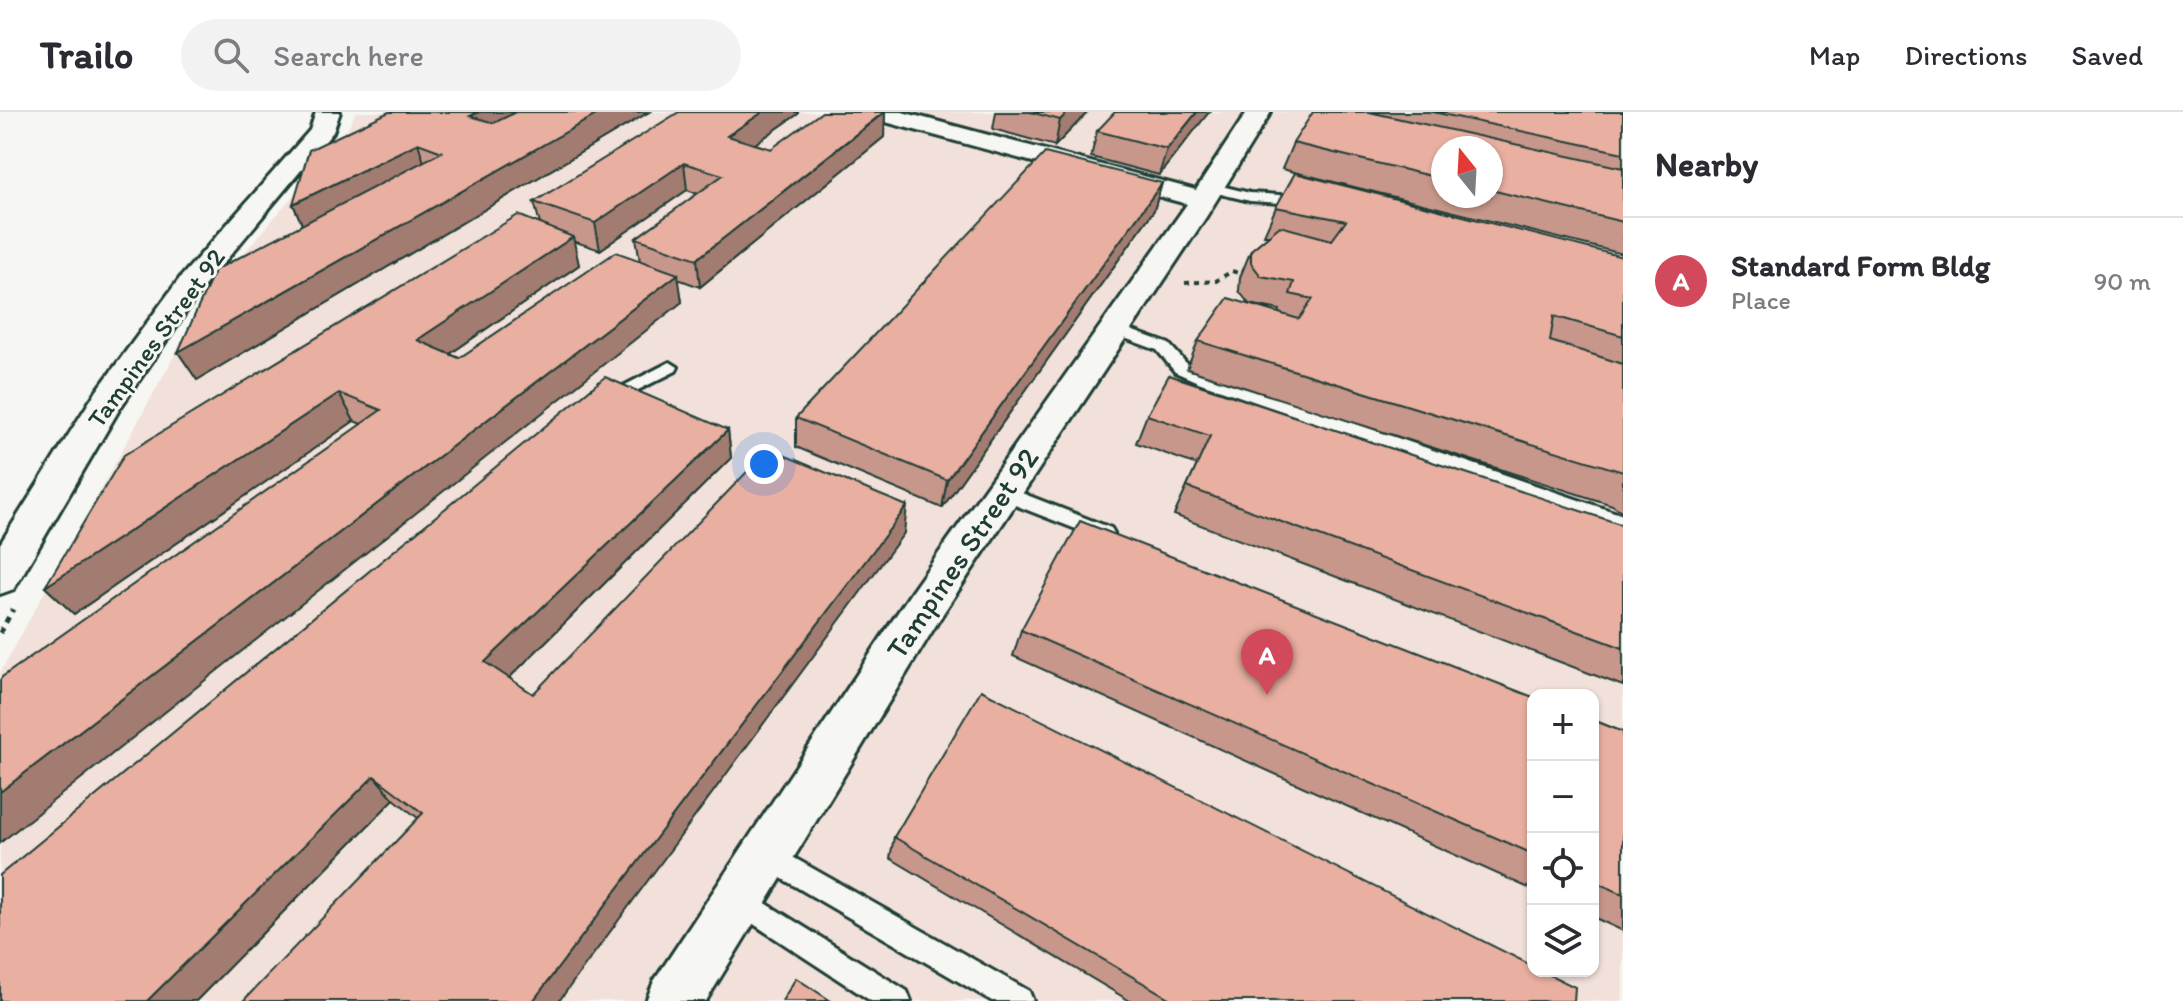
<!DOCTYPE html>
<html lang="en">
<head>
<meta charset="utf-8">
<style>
	body { margin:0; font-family:Itim,sans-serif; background:#f2f2f3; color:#2b2b33 }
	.controls { position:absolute; right:24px; bottom:24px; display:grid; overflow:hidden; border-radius:16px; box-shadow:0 2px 6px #0004 }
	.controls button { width:72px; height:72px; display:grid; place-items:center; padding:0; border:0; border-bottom:2px solid #e1e1e2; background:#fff; color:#2b2b33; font:40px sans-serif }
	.compass { position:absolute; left:1431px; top:24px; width:72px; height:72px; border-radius:50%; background:#fff; box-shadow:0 2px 6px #0004; rotate:342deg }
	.you { position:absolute; left:764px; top:352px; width:28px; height:28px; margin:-20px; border:6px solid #fff; border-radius:50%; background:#1a73e8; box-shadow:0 0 0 12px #1a73e833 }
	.badge { display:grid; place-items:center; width:52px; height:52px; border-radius:50%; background:#d1495b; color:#fff; font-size:26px; font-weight:700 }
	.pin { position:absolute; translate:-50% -66px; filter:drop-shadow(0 2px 4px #0008) }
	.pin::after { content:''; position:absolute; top:42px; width:28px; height:24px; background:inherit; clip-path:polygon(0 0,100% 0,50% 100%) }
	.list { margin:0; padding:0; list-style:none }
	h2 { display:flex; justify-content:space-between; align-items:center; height:104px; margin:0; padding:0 32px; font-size:34px }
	h2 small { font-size:26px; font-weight:400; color:#7c7c81 }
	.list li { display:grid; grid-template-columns:52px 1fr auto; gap:24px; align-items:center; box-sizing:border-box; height:128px; padding:0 32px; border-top:2px solid #e1e1e2 }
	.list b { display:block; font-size:30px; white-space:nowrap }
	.list p { margin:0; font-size:26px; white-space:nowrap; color:#7c7c81 }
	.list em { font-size:26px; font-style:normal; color:#7c7c81 }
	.icon { flex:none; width:44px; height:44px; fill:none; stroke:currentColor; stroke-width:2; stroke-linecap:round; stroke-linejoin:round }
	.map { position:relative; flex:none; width:1623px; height:889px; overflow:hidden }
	header { display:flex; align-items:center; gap:48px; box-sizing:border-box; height:112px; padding:0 40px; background:#fff; border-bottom:2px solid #e1e1e2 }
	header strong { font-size:38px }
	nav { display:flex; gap:44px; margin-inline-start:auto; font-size:28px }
	.search { width:560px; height:72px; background:#f2f2f3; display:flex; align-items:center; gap:20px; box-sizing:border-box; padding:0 28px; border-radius:44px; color:#7c7c81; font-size:30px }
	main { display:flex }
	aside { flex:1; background:#fff }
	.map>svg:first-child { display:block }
</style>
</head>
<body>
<header>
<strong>Trailo</strong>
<div class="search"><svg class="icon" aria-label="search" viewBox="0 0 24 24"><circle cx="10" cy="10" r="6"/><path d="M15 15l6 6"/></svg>Search here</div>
<nav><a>Map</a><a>Directions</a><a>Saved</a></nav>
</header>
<main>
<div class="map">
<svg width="1623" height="889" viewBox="0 0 1623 889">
	<rect width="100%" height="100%" fill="#f6f6f2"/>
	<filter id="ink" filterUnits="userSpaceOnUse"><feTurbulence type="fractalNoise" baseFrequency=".0125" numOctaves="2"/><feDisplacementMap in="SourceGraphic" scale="16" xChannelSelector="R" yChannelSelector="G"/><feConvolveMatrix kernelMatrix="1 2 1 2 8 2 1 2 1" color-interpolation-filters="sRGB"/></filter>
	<g filter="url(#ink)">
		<path fill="#f2e1da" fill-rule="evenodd" d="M356,0H1623V889H0V561L207,184L343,26ZM1443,36H1491V84H1443ZM1533,583H1593V859H1533Z"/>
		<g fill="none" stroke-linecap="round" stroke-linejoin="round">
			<g stroke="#1f3d34" stroke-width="6">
				<path id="lane" d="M1209,71L1250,81L1309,85L1316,89L1309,93L1250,89L1204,78L1203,75Z
					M1114,212L1169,232L1187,252L1210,262L1623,403V417L1198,270L1175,260L1157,238L1108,220L1106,217Z
					M670,250L678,255L676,259L612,291L606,293L598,287Z
					M1004,374L1111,416L1114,421L1104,428L997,386L995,381L997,376Z
					M766,730L1029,879L1033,889H992L757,752L753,743L757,734Z
					M738,774L907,879L911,889H871L729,796L725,787L729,778Z"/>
			</g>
			<g stroke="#1f3d34" stroke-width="6">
				<path id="street" d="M316,0H340L333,20L201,178L120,296L14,477L0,482V432L93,284L180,166L310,18Z
					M863,0H902L1196,78L1247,0H1271L1206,105L942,503L706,889H646L654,869L912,479L1187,92L867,5Z"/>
			</g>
			<path stroke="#1f3d34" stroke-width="4" stroke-dasharray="5 5" stroke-linecap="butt" d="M1185,171L1216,169L1232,159L1238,161"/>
			<path stroke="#1f3d34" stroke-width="5" stroke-dasharray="6 6" stroke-linecap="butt" d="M0,521L13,497"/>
			<use href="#lane" fill="#f6f6f2" fill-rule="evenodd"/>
			<use href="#street" fill="#f6f6f2" fill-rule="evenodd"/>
		</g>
		<path fill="#c8978b" stroke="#1f3d34" stroke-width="2" fill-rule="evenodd" d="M389,0H649L197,268L178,240L302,112L293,92Z
			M885,0L884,25L700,175L678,167L682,190L361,312L354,309L74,502L45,475L540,112L534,90L798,2L755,32L771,37ZM687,78L698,82L636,126L640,149L459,246L450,242L579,153L573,129L600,138Z
			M996,0H1088L1055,34L993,17Z
			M1209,0L1159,63L1091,45L1097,19Z
			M1372,0H1623V142L1282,57L1293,31ZM1443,36H1491V84H1443Z
			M1162,71L1154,98L942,396L796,335V306Z
			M1276,95L1623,145V400L1612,393L1187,257L1198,229L1249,192L1239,179L1240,165L1251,138L1269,123H1264ZM1250,192L1280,198L1279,201Z
			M1147,303L1623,413V574L1174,403L1197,353L1136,331Z
			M728,318L731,346L509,566L533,582L904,421L418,706L394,687L196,889H0Z
			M1021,518L1533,585V778L1013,544Z
			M1593,608L1623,620V819L1593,805Z
			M894,725L1574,889H1130L890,746Z"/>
		<path fill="#a37b71" stroke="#1f3d34" stroke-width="2" d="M479,0H532L478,30L470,4Z
			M601,0H649L197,268L178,240Z
			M763,0H798V2L729,50L727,24Z
			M885,0L884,25L700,175L697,147Z
			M1068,0H1088L1055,34L1060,8Z
			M1197,0H1209L1159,63L1167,37Z
			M418,31L426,57L305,119L293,92Z
			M684,51L687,78L600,138L595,111Z
			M1162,71L1154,98L942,396L947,368Z
			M573,125L579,153L428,257L417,228Z
			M678,162L682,190L0,731V680Z
			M339,281L354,309L74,502L45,475Z
			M728,318L731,346L499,576L485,550Z
			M907,394L904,421L559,889H533Z
			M374,664L394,687L196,889H147Z"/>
		<path fill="#e9b0a2" stroke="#1f3d34" stroke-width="2" d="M389,0H479L470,4L494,11L516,0H601L178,240L215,158L442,40L418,31L293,92L309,38Z
			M679,0H763L727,24L771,37L822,0H884L697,147L636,126L723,63L684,51L595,111L534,90Z
			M1030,0H1068L1060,8Z
			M1115,0H1197L1167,37L1097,19Z
			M1313,0H1369L1623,56V110L1491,78V36H1443V67L1293,31Z
			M1433,0H1623V41Z
			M1045,41L1162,71L947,368L796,306Z
			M1295,61L1623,145V224L1554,204L1550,229L1623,252V360L1198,229L1228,186L1299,207L1313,187L1290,182L1294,170L1261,164L1251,151V138L1280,114L1332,128L1346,109L1276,95Z
			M518,103L573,125L417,228L459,246L616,140L678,162L0,680V568L2,565L381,298L339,281L45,475L124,343Z
			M1169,263L1623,413V536L1187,375L1210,324L1147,303Z
			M605,265L728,318L485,550L533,582L769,337L907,394L533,889H243L423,701L374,664L147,889H0V763Z
			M1080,409L1533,585V742L1021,518Z
			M981,578L1533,854V859H1542L1575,875L1574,889H1174L894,725Z
			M1593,608L1623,620V782L1593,769Z
			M796,866L831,889H782Z"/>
	</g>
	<g text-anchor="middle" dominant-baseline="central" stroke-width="6" stroke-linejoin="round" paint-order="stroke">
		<g font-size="26" fill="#1f3d34" stroke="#f6f6f2">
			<text transform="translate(156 226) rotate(-54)">Tampines Street 92</text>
		</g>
		<g font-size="30" fill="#1f3d34" stroke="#f6f6f2">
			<text transform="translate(962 441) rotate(-56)">Tampines Street 92</text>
		</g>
	</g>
</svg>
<div class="controls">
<button>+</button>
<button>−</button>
<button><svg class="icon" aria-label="locate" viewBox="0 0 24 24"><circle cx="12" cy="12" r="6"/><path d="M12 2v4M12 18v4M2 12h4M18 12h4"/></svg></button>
<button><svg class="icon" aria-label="layers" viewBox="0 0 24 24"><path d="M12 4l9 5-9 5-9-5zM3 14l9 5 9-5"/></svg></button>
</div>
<svg class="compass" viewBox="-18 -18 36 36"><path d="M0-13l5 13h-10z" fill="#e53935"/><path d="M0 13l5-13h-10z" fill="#7c7c81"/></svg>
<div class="you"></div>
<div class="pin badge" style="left:1267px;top:583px">A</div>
</div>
<aside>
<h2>Nearby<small></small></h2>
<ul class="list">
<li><span class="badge">A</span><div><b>Standard Form Bldg</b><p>Place</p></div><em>90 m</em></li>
</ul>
</aside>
</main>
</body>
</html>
